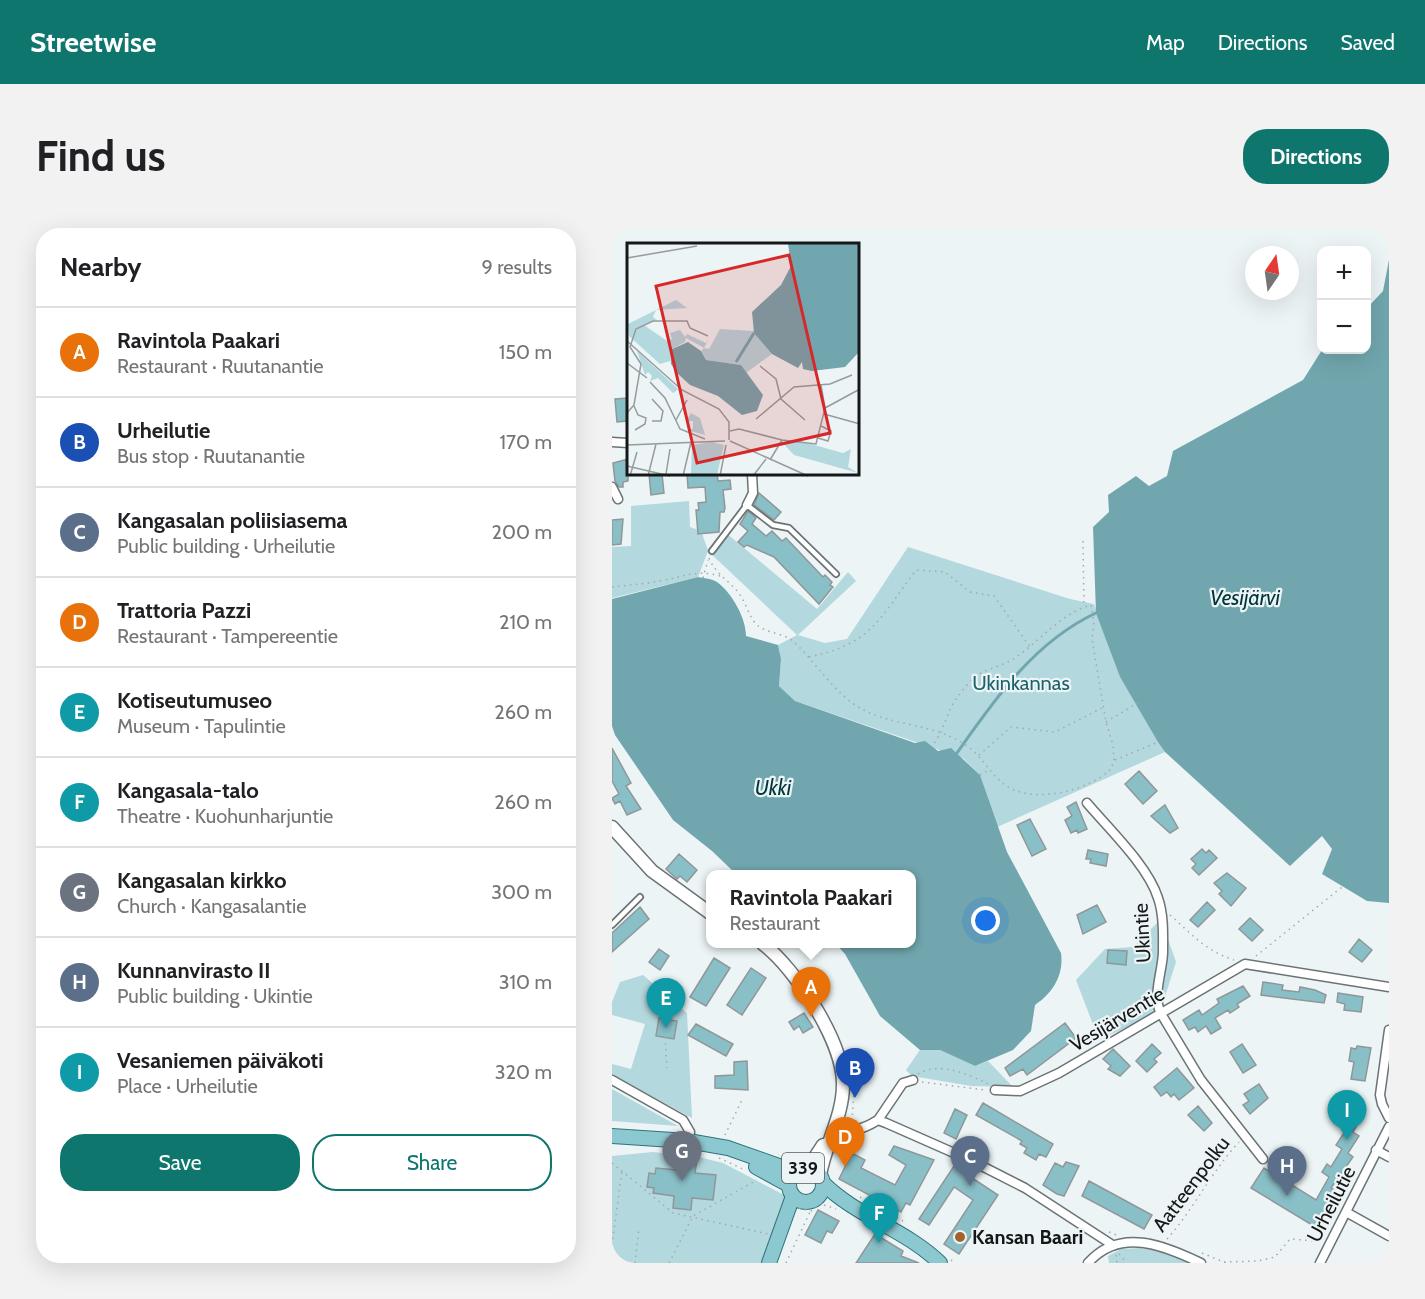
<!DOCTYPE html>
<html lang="en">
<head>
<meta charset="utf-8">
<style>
	body { margin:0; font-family:Cabin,sans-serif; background:#f2f2f2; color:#202124 }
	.controls { position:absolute; right:18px; top:18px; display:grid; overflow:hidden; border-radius:12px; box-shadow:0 6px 24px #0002 }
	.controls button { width:54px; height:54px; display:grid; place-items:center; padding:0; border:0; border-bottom:2px solid #e0e0e0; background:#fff; color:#202124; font:30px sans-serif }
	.compass { position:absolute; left:633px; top:18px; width:54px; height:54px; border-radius:50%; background:#fff; box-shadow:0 6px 24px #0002; rotate:13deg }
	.you { position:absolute; left:374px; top:693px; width:21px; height:21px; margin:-15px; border:4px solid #fff; border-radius:50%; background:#1a73e8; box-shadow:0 0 0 9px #1a73e833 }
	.badge { display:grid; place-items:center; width:39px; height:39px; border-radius:50%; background:#0f766e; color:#fff; font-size:20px; font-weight:700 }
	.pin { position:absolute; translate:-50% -50px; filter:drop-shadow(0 2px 3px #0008) }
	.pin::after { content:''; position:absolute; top:32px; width:21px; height:18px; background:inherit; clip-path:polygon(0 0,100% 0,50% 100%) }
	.popup { position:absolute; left:94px; top:642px; width:210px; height:78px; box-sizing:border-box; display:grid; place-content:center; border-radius:12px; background:#fff; filter:drop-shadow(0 2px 4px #0005); font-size:20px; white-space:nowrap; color:#757577 }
	.popup b { font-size:22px; color:#202124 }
	.popup::after { content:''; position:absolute; left:50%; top:100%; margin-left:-12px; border:12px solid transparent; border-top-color:#fff }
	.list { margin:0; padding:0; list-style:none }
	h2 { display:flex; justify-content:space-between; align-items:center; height:78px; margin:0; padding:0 24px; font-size:26px }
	h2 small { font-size:20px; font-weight:400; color:#757577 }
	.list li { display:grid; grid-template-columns:39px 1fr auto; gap:18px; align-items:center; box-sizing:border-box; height:90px; padding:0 24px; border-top:2px solid #e0e0e0 }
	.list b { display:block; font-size:22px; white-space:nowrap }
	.list p { margin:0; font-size:20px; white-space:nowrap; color:#757577 }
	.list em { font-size:20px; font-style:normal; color:#757577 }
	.actions { display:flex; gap:12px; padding:18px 24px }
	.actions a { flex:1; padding:14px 0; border:2px solid #0f766e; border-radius:24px; text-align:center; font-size:21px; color:#0f766e }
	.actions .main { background:#0f766e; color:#fff }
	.map { position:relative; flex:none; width:777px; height:1035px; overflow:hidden; border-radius:24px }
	header { display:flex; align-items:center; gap:36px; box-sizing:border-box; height:84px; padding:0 30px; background:#0f766e; color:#fff }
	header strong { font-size:28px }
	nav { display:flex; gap:33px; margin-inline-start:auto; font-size:21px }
	.intro { display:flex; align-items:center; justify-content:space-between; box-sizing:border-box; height:144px; padding:0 36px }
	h1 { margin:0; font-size:42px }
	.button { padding:15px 27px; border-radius:24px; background:#0f766e; color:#fff; font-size:21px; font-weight:700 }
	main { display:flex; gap:36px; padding:0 36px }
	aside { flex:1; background:#fff; border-radius:24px; box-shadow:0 6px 24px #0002 }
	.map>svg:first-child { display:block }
</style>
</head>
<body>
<header>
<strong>Streetwise</strong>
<nav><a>Map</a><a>Directions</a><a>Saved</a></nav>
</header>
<div class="intro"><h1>Find us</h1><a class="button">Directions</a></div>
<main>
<aside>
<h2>Nearby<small>9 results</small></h2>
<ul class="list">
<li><span class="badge" style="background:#e8710a">A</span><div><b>Ravintola Paakari</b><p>Restaurant · Ruutanantie</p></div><em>150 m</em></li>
<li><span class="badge" style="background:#1a4fb4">B</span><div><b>Urheilutie</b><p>Bus stop · Ruutanantie</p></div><em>170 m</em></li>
<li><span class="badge" style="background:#5c6f8a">C</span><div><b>Kangasalan poliisiasema</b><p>Public building · Urheilutie</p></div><em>200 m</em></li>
<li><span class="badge" style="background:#e8710a">D</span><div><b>Trattoria Pazzi</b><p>Restaurant · Tampereentie</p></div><em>210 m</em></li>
<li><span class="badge" style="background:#0f9aa8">E</span><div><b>Kotiseutumuseo</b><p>Museum · Tapulintie</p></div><em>260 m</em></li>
<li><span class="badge" style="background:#0f9aa8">F</span><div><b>Kangasala-talo</b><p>Theatre · Kuohunharjuntie</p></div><em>260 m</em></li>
<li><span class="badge" style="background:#6b7280">G</span><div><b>Kangasalan kirkko</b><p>Church · Kangasalantie</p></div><em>300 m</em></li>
<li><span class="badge" style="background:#5c6f8a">H</span><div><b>Kunnanvirasto II</b><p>Public building · Ukintie</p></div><em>310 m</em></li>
<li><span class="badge" style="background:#0f9aa8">I</span><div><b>Vesaniemen päiväkoti</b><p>Place · Urheilutie</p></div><em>320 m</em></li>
</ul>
<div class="actions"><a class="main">Save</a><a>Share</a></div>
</aside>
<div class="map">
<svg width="777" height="1035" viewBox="0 0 777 1035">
	<rect width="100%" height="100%" fill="#ecf4f5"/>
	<path fill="#b3d8de" d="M77,273L78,299L89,303L96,322L113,304L205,381L236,344L244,353L186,407L213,415L235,411L296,319L458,371L482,376L508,449L553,524L385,599L368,547L351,530L183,473L167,458L169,431L166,417L185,407L96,323L86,349L0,370V319L19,318V278Z
		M549,691L564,734L548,784L487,812L464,752L493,721L521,719Z
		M31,747L75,785L80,890L0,847V836L19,841L33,796L0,787V774L8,754Z
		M308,822H328L363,838L376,833L401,859L359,858L300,848L294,842Z
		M0,861L66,898L0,893Z
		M41,924L87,929L111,935L174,968L149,1035H0V928Z
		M528,1020L557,1025L581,1035H497L496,1028L509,1021Z"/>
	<path fill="#71a6ae" d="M777,32V675L755,673L710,646L720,621L710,608L678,638L553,524L546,514L508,449L484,385L481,299L497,284L496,267L524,248L537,258L555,248L561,223L691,152L710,122H754L755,80L771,63Z
		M86,349C92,350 100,351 105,354C120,365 134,390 134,408L166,417L169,431L167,458L183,473L303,515L313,513L326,523L339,520L368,547L395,624L449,725C452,747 441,765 423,777L419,803L401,822L363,838L328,822H308L268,788L233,726L224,716H300V646H124L100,623L61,592L3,507L0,498V371Z"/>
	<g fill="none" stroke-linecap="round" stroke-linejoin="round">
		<path stroke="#71a6ae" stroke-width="3" d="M345,525C383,471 422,414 484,385"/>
	</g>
	<path fill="#89bfc7" stroke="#909798" stroke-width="1.5" d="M16,170V193L5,194L3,171Z
		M16,231V253L11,254V259H7L3,253L1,235Z
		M37,246H50L52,265L39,267Z
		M75,246H105L106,253L118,252L119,261L111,262L113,280L112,284H108L107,304L86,306L84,282H87L86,275L94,274L93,259L76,260Z
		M147,265L169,284L162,292L142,277Z
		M136,283L144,290L140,296L154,308L160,303L170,313L174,310L211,349L213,347L220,354L218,357L221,359L207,376L162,329L135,317L132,319L126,314L136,303L128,296Z
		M11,291L9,316L0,317V292Z
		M0,520L19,555L14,558L29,581L15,587L8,573L3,576L0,570L7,566L0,553Z
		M527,543L545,563L531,576L513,556Z
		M464,574L475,601L466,605L465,602L459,605L453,592L460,588L455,579Z
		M553,577L566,600L558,605L539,588Z
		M418,591L434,621L420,628L405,597Z
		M590,621L594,625L597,622L605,630L587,647L580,640L584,636L579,631Z
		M476,622L496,626L494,638L478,635L479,631H474Z
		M67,626L85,642L75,654L68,648L65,651L54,641Z
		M615,645L634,660L619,678L607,666L610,663L602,655Z
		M595,674L603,682L586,699L578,692Z
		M485,677L494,694L471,706L465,687Z
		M28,679L37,691L0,724V705Z
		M638,690L651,702L640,713L627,701Z
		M747,711L760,722L750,734L737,724Z
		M47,721L57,728L48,742L37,734Z
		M496,722L515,723L514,737L495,735Z
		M102,730L118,740L94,778L78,769Z
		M139,740L154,750L130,787L115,777Z
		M651,754L671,757L670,762L687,764L688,759L703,762L714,767L712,775L649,767Z
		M631,758L638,768L625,776L627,779L618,785L616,782L603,790L609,800L599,806L594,798L586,804L583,799L577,802L571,792L587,782L590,787L607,775L605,771Z
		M726,765L751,769L749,784L732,782L733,776L725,774Z
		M192,785L201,799L191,805L187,798L182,802L177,794Z
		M47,790L65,793L62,811L44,808Z
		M453,795L464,810L415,847L411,841L398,848L393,840Z
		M84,796L121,816L114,828L76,807Z
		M540,816L549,825L542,831L545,834L535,844L524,833Z
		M630,816L644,837L631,845L618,824Z
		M745,818L759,820L753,853L739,851L742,834L737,833L739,820L744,821Z
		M501,821L518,838L508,848L496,841L499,838L491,831Z
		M135,833L136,862L103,860V848L122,847V834Z
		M565,840L582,860L567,872L562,866L559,869L555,864L549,868L542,859Z
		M647,856L656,870L638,886L631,877L637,873L632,866Z
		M371,875L441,916L434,929L427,926L424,932L412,925L415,920L408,916L410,913L364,887Z
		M586,878L600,895L592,903L576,887Z
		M740,878L752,885L741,904L747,908L736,925L741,929L719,960L727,965L705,1000L639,960L652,940L662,946L672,930L684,938L675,954L704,972L717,949L710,944L715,936L719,939L730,921L724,917L736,899L729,896Z
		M343,881L355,887L344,911L332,905Z
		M282,918L322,932L298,977L294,975L289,984L227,951L240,925L253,932L249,940L283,957L294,937L277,927Z
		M67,929L85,931L83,945L104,947L101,972L80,970L79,982L61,980L62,968L41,965L42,960L35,959L37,945L43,946L44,940L65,942Z
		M454,934L467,938L452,968L445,966L431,957L443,935L451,939Z
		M342,938L386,967L347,1026L332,1016L361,972L342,959L317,997L307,991Z
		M477,953L540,987L532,1001L470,968Z
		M206,982L227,993L220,1005L215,1003L209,1015L193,1007Z
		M263,1006L291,1023L289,1028L307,1035H244Z"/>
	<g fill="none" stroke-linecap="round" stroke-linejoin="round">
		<g stroke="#6c7374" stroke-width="8">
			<path id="lane" d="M100,323L135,277L161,297L177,300L224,346
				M0,697L28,669"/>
		</g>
		<g stroke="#6c7374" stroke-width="11">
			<path id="street" d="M0,214L16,215
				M0,259L6,271
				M135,277L141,265L140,246
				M475,575C497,601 536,638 546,670C552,687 551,708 551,725C550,745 541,765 548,784L589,852L651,931
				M777,802L768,867L770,876L777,890
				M0,852L71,892L78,904L76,913
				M383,862L408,863L447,845L633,736L777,759
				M266,892L291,855L301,852
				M223,897C239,905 250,902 266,892L274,895L358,932L413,960L499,1016
				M764,922L777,929
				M734,984L777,1008
				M476,1035C508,999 551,1017 589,1035
				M708,1035L777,899"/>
		</g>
		<g stroke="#6c7374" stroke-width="15">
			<path id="secondary" d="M0,599L40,643L98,685
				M151,716C184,741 232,815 231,857C231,888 213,917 208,947
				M196,940L211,917"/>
		</g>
		<g stroke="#31737b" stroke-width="16">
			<path id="primary" d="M0,908L76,913L116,920L184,944
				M144,939L177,957
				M177 957a17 17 0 1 1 34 0a17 17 0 1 1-34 0Z
				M211,955C245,989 293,1001 328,1035
				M157,1035L181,968"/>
		</g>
		<path stroke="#a3a9aa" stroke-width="1.5" stroke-dasharray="1.5 4.5" stroke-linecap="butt" d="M471,313L472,378
			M97,330C103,345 116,352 126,364C134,374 136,387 144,396C154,406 170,404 181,413C208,438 225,472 260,486C291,498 327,498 355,518C374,531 381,555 405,563C433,573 478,561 499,541L502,532L501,517L494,494L480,411L482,394L479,377C449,385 426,415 400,432C389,438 377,440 366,447C360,451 352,460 347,467C334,483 333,502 320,518
			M91,350L96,332
			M0,359C16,357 32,356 48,353C71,349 85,341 108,348
			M197,429C260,416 267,391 304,342L333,344L358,364L382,368L418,419
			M494,494L526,475
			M367,527L399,499L443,504L492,479
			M503,532L546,514
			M368,547L375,543
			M558,687C581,707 592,722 622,732
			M644,728L730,659
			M53,809L55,840
			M306,846C327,833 356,846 376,856
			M310,854L373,862
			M240,893L242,862
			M113,907L130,872
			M107,930L133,942
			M0,935L61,985L156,1006
			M248,969L291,993
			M212,977L224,981
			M187,980L199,983L213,972
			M497,1004L507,1008
			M555,1011C582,981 599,944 627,914
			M0,1017L10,943
			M590,1025L614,1035
			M507,1026L515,1035
			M504,1027L505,1035
			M339,1032L343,1035
			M612,1034L646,1033L663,1029L678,1011L703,1013L711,1009
			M23,1035L27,1000
			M57,1035L81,988L145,952
			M174,1035L198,984"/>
		<use href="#lane" stroke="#fff" stroke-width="4.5"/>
		<use href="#street" stroke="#fff" stroke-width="8"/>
		<use href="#secondary" stroke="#fff" stroke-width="12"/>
		<use href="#primary" stroke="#8cc8d0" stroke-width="14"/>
	</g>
	<circle fill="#a3622c" stroke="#ecf4f5" stroke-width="2" cx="348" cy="1009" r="6"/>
	<g text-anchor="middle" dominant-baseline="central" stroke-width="4.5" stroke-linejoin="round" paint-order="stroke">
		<rect fill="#ecf4f5" stroke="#56595a" stroke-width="1.5" x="170" y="925" width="42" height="30" rx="4.5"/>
		<g font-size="18" font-weight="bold" fill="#151718">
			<text x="191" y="940">339</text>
		</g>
		<g font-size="20" fill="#1b636c" stroke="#ecf4f5">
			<text x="409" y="455">Ukinkannas</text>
		</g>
		<g font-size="20" fill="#151718" stroke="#ecf4f5">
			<text transform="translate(530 705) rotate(-93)">Ukintie</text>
			<text transform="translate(505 791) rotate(-31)">Vesijärventie</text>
			<text transform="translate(579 956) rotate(-53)">Aatteenpolku</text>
			<text transform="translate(719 976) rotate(-63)">Urheilutie</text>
		</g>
		<g font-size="20" font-weight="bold" fill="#151718" stroke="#ecf4f5" text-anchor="start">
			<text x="360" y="1009">Kansan Baari</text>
		</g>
		<g font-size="21" font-style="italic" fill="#00353b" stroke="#ecf4f5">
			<text x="633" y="369">Vesijärvi</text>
			<text x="161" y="559">Ukki</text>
		</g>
	</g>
	<g transform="translate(15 15)">
		<rect width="232" height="232" fill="#ecf4f5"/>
		<path d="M49,57L60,65L29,67L26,74L30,77L17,82L40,98L45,96L43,90L53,87L58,94L60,91L79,100L83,93L77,105L82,106L93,86L127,88L145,111L119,130L114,122L79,117L74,108L77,105L59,95L58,99L43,107V118L33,121L2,93L1,81ZM10,108L51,146L49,148L46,150L31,135L23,138L25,133L21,129L18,132ZM64,170L73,175L78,192L60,187L66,186V178H59ZM173,198L216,210L224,206L221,224L231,230L167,212L155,199ZM85,199L97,202L90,232H64L65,202Z" fill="#b3d8de"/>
		<path d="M161,0H232V109L218,124L185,128L176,126L175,119L171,125L145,111L127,90L125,69L154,42L164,23ZM61,99L74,108L79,117L114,122L136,152L130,168L115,172L91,153L63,142L50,130L44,121L43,107Z" fill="#71a6ae"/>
		<path fill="none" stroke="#71a6ae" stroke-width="3" d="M109,119L127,90"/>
		<path fill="none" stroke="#969c9d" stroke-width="1.5" d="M0,15L70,3M63,85L81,93M0,98L55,147L92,166L102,179V197M0,120L20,135M133,123L149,136L154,156L178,177M23,139L38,155L53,186L78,196M25,156L36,168L34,178H25M7,163L11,172L19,175L18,181L8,187M198,165L233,146M0,170L7,162L14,121L3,104L9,86L26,78H60L63,85M197,171L233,181M129,176L167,144L203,141L225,132M49,177L60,157M103,188L112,186L155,197L189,201L198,165L194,142M191,195L201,198L204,188L194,183M103,198L181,233M0,202L98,198M143,217L155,197M0,223L43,233M39,231L43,206M3,233L10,209M21,233L29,201M56,233L64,199M93,233L99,202M126,233L139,216"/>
		<path fill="#d62828" fill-opacity="0.15" stroke="#d62828" stroke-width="3" d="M162,12L203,190L70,220L29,43Z"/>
		<rect width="232" height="232" fill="none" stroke="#151718" stroke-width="3"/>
	</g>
</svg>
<div class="controls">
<button>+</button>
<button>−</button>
</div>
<svg class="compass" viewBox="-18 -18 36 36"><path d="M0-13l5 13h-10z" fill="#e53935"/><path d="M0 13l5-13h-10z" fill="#757577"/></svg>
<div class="you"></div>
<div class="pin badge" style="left:199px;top:789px;background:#e8710a">A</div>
<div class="popup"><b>Ravintola Paakari</b>Restaurant</div>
<div class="pin badge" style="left:243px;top:870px;background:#1a4fb4">B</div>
<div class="pin badge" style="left:358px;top:958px;background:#5c6f8a">C</div>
<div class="pin badge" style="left:233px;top:939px;background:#e8710a">D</div>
<div class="pin badge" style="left:54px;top:800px;background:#0f9aa8">E</div>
<div class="pin badge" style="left:267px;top:1015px;background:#0f9aa8">F</div>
<div class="pin badge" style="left:70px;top:953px;background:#6b7280">G</div>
<div class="pin badge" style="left:675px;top:968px;background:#5c6f8a">H</div>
<div class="pin badge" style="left:735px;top:912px;background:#0f9aa8">I</div>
</div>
</main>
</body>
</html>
